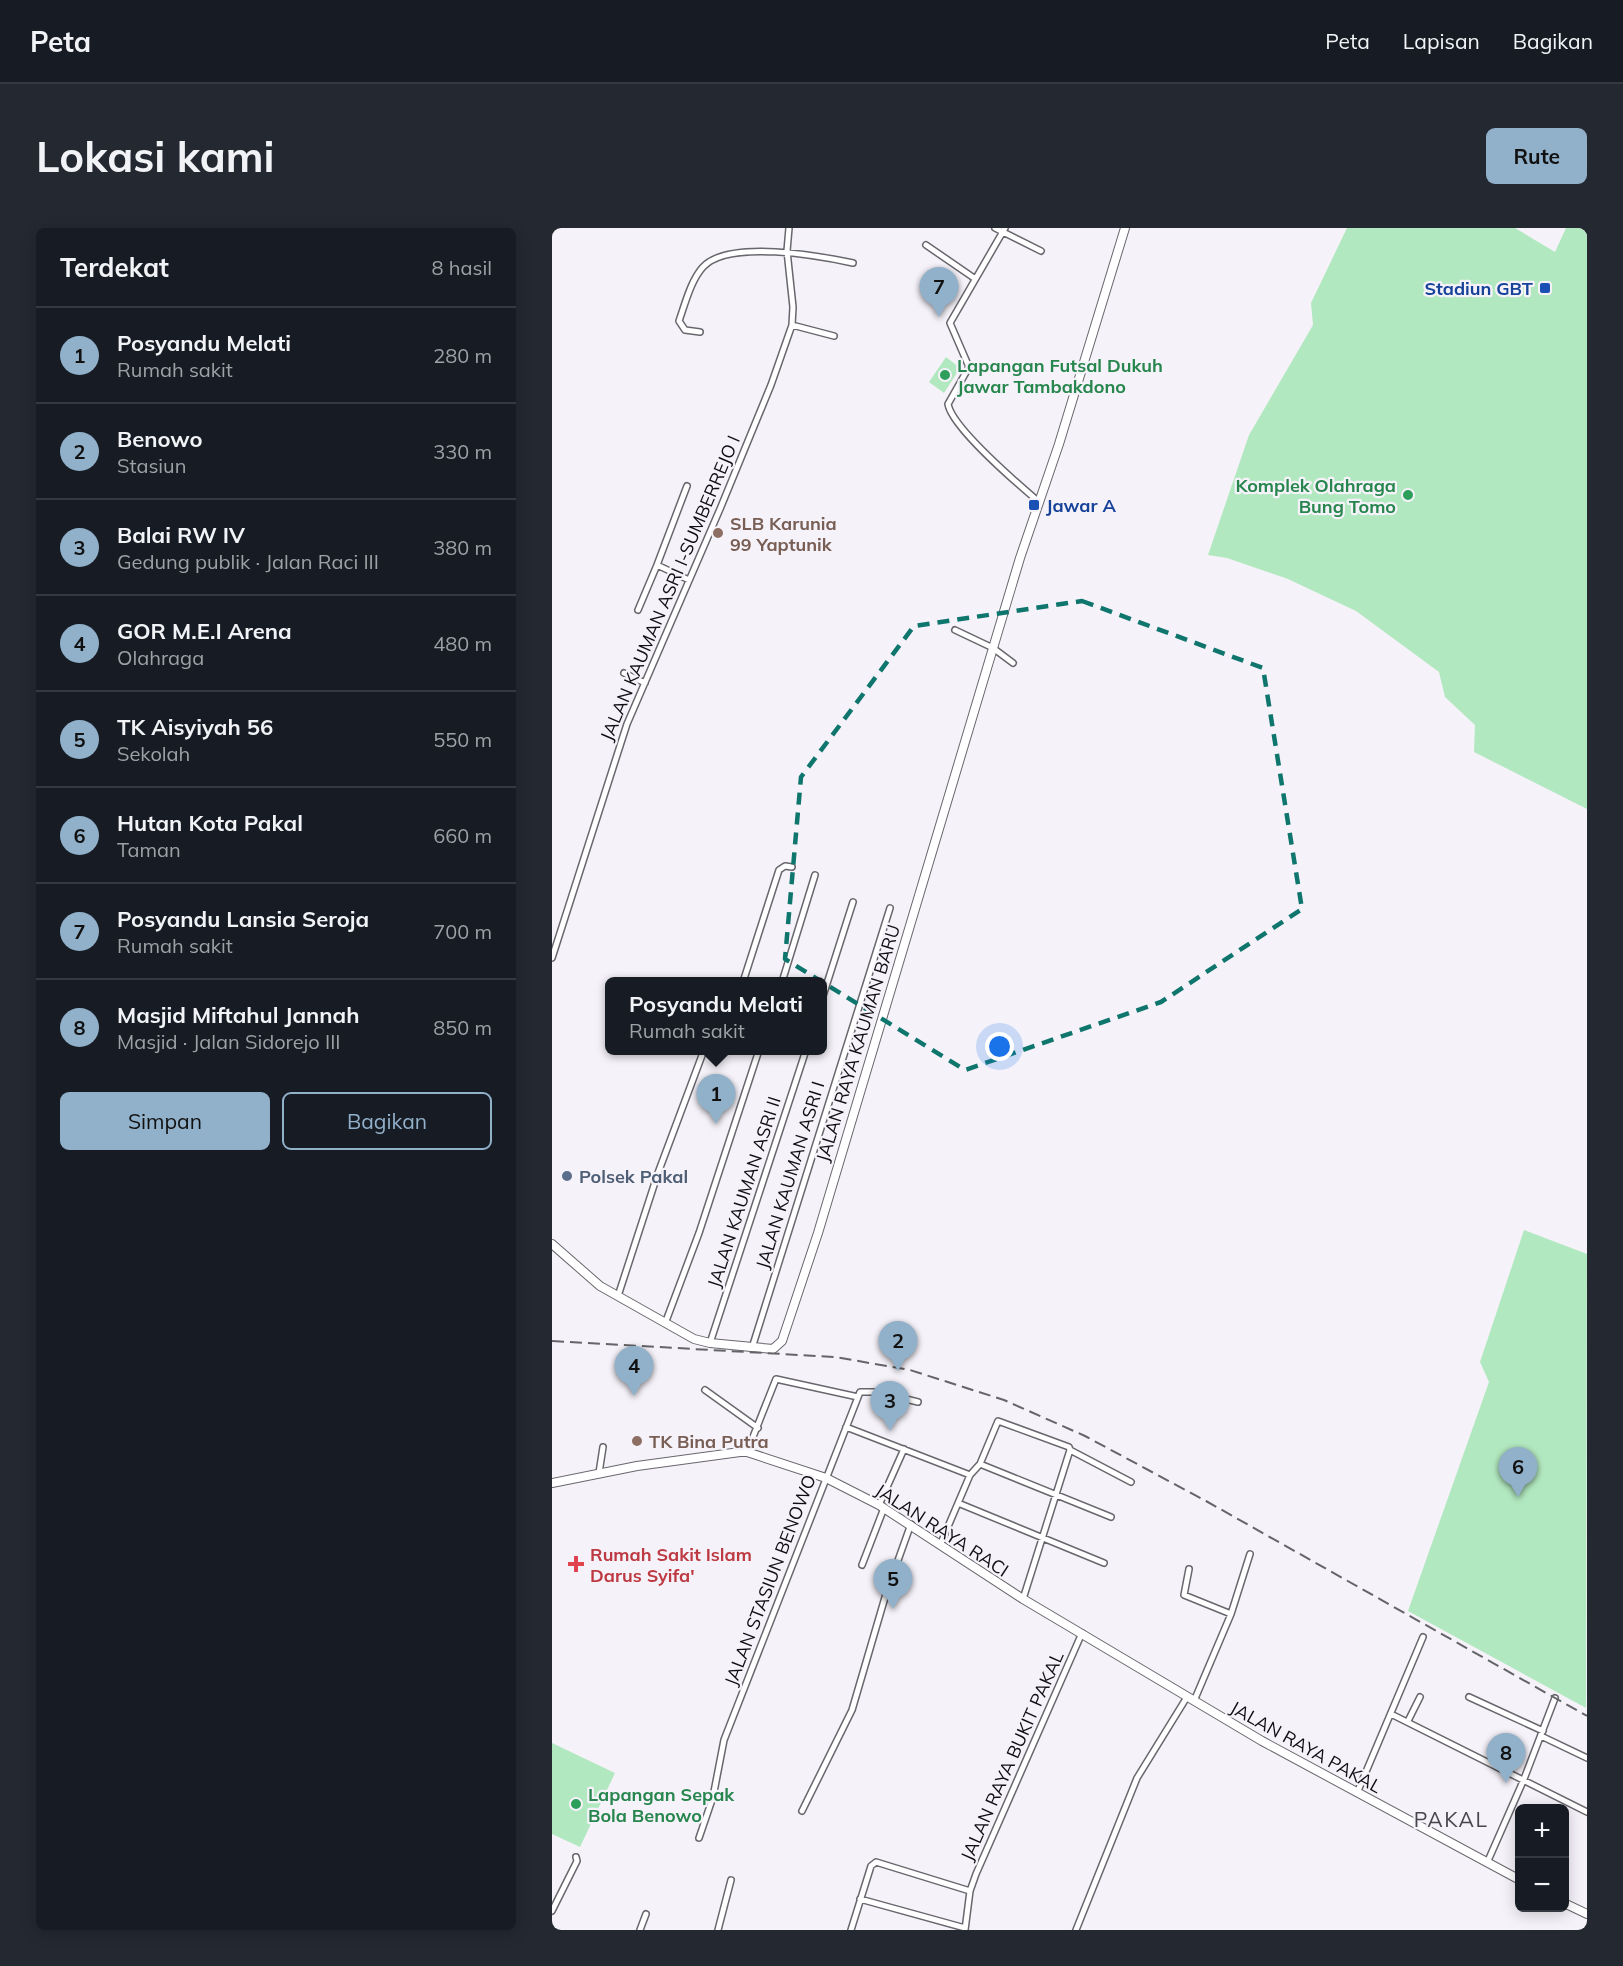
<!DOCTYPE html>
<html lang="id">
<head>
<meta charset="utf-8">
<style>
	body { margin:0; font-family:Mulish,sans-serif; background:#242831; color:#f1f3f6 }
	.controls { position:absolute; right:18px; bottom:18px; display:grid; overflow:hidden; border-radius:9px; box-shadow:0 3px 15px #0003 }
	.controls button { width:54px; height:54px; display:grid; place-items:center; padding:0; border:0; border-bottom:2px solid #363941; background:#171b24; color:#f1f3f6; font:30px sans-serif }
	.you { position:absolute; left:448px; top:819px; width:21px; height:21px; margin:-15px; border:4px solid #fff; border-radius:50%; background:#1a73e8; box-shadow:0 0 0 9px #1a73e833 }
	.badge { display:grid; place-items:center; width:39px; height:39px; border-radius:50%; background:#91b0c9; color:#111; font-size:20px; font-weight:700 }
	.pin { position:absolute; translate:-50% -50px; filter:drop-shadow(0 2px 3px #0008) }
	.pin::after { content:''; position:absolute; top:32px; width:21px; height:18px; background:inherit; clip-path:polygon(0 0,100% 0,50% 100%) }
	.popup { position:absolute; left:53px; top:749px; width:222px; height:78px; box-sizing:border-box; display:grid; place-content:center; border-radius:9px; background:#171b24; filter:drop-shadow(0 2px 4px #0005); font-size:20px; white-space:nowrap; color:#9ea1a6 }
	.popup b { font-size:22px; color:#f1f3f6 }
	.popup::after { content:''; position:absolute; left:50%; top:100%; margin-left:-12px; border:12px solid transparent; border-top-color:#171b24 }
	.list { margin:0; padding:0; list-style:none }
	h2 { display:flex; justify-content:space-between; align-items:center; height:78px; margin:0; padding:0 24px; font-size:26px }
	h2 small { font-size:20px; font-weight:400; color:#9ea1a6 }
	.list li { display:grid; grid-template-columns:39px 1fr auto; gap:18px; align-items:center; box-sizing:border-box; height:96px; padding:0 24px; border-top:2px solid #363941 }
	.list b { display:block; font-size:22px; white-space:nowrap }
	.list p { margin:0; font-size:20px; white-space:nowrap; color:#9ea1a6 }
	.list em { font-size:20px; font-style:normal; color:#9ea1a6 }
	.actions { display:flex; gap:12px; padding:18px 24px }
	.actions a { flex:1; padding:14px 0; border:2px solid #91b0c9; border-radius:9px; text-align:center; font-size:21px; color:#91b0c9 }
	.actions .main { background:#91b0c9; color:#111 }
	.map { position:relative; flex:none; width:1035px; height:1702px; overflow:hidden; border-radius:9px }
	header { display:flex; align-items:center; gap:36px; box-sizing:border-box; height:84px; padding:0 30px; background:#171b24; border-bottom:2px solid #363941 }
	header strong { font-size:28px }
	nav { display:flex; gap:33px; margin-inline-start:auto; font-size:21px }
	.intro { display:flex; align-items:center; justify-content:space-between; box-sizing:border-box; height:144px; padding:0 36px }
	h1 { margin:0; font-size:42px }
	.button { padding:15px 27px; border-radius:9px; background:#91b0c9; color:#111; font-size:21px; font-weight:700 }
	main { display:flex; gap:36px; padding:0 36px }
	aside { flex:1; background:#171b24; border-radius:9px; box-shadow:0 3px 15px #0003 }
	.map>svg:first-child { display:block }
</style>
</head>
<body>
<header>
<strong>Peta</strong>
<nav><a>Peta</a><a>Lapisan</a><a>Bagikan</a></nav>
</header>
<div class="intro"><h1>Lokasi kami</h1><a class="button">Rute</a></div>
<main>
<aside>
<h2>Terdekat<small>8 hasil</small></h2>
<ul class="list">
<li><span class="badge">1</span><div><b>Posyandu Melati</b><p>Rumah sakit</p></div><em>280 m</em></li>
<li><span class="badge">2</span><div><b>Benowo</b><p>Stasiun</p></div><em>330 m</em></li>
<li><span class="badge">3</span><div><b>Balai RW IV</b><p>Gedung publik · Jalan Raci III</p></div><em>380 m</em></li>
<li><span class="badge">4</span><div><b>GOR M.E.I Arena</b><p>Olahraga</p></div><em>480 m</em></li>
<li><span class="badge">5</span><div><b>TK Aisyiyah 56</b><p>Sekolah</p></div><em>550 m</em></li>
<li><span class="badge">6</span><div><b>Hutan Kota Pakal</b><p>Taman</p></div><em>660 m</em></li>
<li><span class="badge">7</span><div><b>Posyandu Lansia Seroja</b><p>Rumah sakit</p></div><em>700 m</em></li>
<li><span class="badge">8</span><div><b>Masjid Miftahul Jannah</b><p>Masjid · Jalan Sidorejo III</p></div><em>850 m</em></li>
</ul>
<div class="actions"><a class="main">Simpan</a><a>Bagikan</a></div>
</aside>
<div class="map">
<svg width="1035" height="1702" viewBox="0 0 1035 1702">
	<rect width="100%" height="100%" fill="#f5f2f9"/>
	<path fill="#b2e8bf" d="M795,0H963L1003,24L1014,0H1035V581L922,524L923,497L893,469L887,444L804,383L736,351L675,330L656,327L697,207L761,97L759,75Z
		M394,129L408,140L392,165L377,154Z
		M972,1002L1035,1026L1034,1480L856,1383L937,1154L928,1134Z
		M0,1515L63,1545L28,1619L0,1606Z"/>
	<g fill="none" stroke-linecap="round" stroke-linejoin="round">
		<g stroke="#69676d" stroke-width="8">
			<path id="street" d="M443,0L489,23
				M453,0L398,95L417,139L396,176C400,200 466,256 487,274
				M374,17L422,50
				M240,97L282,108
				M148,104L133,102L127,93C133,76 139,52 151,39C177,11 268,28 301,35
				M135,258L105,337L137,352
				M86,382L105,337
				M403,402L441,420L461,435
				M72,445L93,455
				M0,730L75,496L168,281L219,157L240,97L241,79L235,23L237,0
				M191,754L227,642L233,638L240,639
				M230,754L263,647
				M270,771L301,674
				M167,825L168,822
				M66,1068L106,945L152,822
				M114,1093L147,1005L207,822
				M158,1115L254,822
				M200,1120L338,680
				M153,1162L206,1200
				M294,1199L418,1247
				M518,1222L579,1254
				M195,1224L224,1151L306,1169
				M428,1236L559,1289
				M47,1245L51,1219
				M406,1275L552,1335
				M327,1277L352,1221
				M389,1315L418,1247L428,1236L446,1193L517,1219L518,1222L471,1371
				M310,1337L332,1280
				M637,1341L632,1367L679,1386L642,1473
				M679,1386L698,1326
				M917,1469L991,1503
				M839,1486L1035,1584
				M856,1493L868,1469
				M989,1508L1035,1530
				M805,1565L871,1409
				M250,1583L300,1482L334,1366L359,1296
				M147,1610L161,1569L172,1512L308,1164H326L366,1174
				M935,1635L972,1551L1003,1470
				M308,1671L413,1700
				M0,1683L25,1633L24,1629
				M88,1702L94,1686
				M166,1702L179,1652
				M299,1702L319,1638L324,1634L418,1663
				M413,1702L418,1663L424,1646L530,1405
				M524,1702L585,1550L635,1469"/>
		</g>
		<g stroke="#69676d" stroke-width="10">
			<path id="secondary" d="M0,1016L48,1058L142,1111L158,1115L221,1121L230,1113L266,1005L468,330L507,216L573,0
				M0,1255L85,1238L188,1224H195L274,1250L327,1277L471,1371L710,1513L968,1652
				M1012,1675L1035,1686"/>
		</g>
		<use href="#street" stroke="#fff" stroke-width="5"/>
		<use href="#secondary" stroke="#fff" stroke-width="8"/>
		<path stroke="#656468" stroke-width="2" stroke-dasharray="12 6" stroke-linecap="butt" d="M0,1113L283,1129L358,1142L452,1172L533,1208L654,1273L1035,1488"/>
	</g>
	<path fill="none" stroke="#0f766e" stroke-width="4.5" stroke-dasharray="12 8" stroke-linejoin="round" d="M530,373L711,440L750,681L609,774L413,842L233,731L249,549L362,398Z"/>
	<g fill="#1a4fb4" stroke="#f5f2f9" stroke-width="2">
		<rect x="987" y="54" width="12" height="12" rx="3"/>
		<rect x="476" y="271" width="12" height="12" rx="3"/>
	</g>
	<g fill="#2e9e5b" stroke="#f5f2f9" stroke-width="2">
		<circle cx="393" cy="147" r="6"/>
		<circle cx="856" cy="267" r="6"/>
		<circle cx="24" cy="1576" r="6"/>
	</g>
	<g fill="#8d6e63" stroke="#f5f2f9" stroke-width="2">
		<circle cx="166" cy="305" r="6"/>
		<circle cx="85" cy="1213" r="6"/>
	</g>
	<circle fill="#5c6f8a" stroke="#f5f2f9" stroke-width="2" cx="15" cy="948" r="6"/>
	<path fill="#e0444e" stroke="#f5f2f9" stroke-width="2" d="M21 1327h6v6h6v6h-6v6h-6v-6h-6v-6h6z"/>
	<g text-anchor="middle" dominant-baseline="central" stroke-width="4.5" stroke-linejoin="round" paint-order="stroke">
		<g font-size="18" font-weight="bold" fill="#164399" stroke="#f5f2f9" text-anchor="end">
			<text x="981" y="60">Stadiun GBT</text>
			<text x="494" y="277" text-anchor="start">Jawar A</text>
		</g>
		<g font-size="18" font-weight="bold" fill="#27864d" stroke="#f5f2f9" text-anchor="start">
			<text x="405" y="137">Lapangan Futsal Dukuh<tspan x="405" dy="21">Jawar Tambakdono</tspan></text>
			<text x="844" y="257" text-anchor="end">Komplek Olahraga<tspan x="844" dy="21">Bung Tomo</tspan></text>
			<text x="36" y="1566">Lapangan Sepak<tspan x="36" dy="21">Bola Benowo</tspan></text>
		</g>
		<g font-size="18" font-weight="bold" fill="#785e54" stroke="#f5f2f9" text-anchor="start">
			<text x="178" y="295">SLB Karunia<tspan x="178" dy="21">99 Yaptunik</tspan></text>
			<text x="97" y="1213">TK Bina Putra</text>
		</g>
		<g font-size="18" fill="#0f0e11" stroke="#f5f2f9">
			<text transform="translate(118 360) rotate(-67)">JALAN KAUMAN ASRI I-SUMBERREJO I</text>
			<text transform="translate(306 815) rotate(-73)">JALAN RAYA KAUMAN BARU</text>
			<text transform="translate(238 947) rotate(-73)">JALAN KAUMAN ASRI I</text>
			<text transform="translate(192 964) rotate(-72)">JALAN KAUMAN ASRI II</text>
			<text transform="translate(390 1302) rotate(33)">JALAN RAYA RACI</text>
			<text transform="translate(218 1352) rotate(-69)">JALAN STASIUN BENOWO</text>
			<text transform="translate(754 1519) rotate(29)">JALAN RAYA PAKAL</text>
			<text transform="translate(460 1528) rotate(-66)">JALAN RAYA BUKIT PAKAL</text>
		</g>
		<g font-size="18" font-weight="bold" fill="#4e5e75" stroke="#f5f2f9" text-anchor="start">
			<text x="27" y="948">Polsek Pakal</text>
		</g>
		<g font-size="18" font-weight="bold" fill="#be3a42" stroke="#f5f2f9" text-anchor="start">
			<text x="38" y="1326">Rumah Sakit Islam<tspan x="38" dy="21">Darus Syifa'</tspan></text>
		</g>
		<g font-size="21" letter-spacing="1.5" fill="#49464c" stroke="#f5f2f9">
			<text x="899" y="1591">PAKAL</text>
		</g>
	</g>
</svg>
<div class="controls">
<button>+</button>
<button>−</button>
</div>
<div class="you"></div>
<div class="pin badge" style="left:164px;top:896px">1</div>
<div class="popup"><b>Posyandu Melati</b>Rumah sakit</div>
<div class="pin badge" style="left:346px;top:1143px">2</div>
<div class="pin badge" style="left:338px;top:1203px">3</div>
<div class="pin badge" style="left:82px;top:1168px">4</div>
<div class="pin badge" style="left:341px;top:1381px">5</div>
<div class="pin badge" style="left:966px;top:1269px">6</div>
<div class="pin badge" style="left:387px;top:89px">7</div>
<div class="pin badge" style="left:954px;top:1555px">8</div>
</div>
</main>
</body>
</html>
